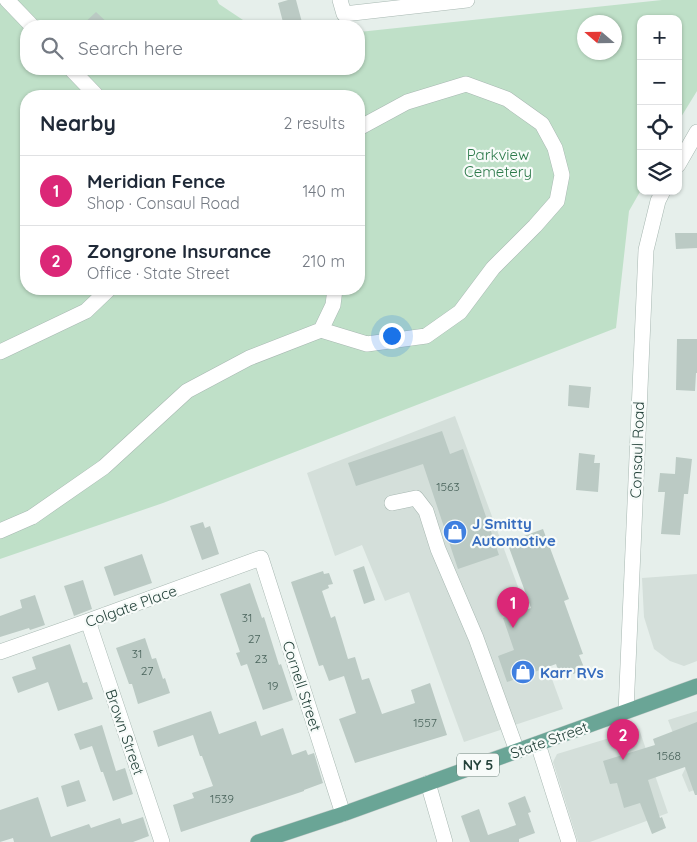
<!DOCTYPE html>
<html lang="en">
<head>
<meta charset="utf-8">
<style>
	body { margin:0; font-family:Quicksand,sans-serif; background:#f6f6f7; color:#1f2937 }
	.controls { position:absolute; right:15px; top:15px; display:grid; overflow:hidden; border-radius:10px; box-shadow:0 1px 4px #0004 }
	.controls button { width:45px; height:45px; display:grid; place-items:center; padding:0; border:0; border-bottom:1px solid #e0e1e3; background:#fff; color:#1f2937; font:25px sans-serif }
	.compass { position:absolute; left:577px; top:15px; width:45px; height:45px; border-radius:50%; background:#fff; box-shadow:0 1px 4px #0004; rotate:290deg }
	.you { position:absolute; left:391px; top:335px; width:18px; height:18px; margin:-12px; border:4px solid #fff; border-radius:50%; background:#1a73e8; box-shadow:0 0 0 8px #1a73e833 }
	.badge { display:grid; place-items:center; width:32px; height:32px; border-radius:50%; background:#db2777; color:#fff; font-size:16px; font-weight:700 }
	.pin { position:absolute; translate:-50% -41px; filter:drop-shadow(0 1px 2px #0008) }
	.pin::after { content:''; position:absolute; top:26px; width:18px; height:15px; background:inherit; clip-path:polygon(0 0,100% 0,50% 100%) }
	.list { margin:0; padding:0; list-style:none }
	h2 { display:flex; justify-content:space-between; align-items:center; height:65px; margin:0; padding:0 20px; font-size:21px }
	h2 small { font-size:16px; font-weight:400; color:#747a83 }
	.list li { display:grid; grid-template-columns:32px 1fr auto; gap:15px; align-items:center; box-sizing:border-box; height:70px; padding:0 20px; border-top:1px solid #e0e1e3 }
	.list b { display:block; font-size:19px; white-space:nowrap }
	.list p { margin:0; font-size:16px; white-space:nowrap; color:#747a83 }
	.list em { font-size:16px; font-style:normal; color:#747a83 }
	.icon { flex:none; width:28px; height:28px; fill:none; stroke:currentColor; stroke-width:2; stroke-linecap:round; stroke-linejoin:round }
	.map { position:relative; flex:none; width:697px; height:842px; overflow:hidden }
	.search { position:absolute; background:#fff; box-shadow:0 1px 4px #0004; left:20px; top:20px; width:345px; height:55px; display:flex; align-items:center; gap:12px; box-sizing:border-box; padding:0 18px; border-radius:20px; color:#747a83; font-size:19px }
	.panel { position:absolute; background:#fff; box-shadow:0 1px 4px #0004; left:20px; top:90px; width:345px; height:205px; border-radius:20px }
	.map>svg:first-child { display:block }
</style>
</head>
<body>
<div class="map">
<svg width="697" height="842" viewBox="0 0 697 842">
	<rect width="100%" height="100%" fill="#e6efeb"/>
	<path fill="#d4dfda" d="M455,416L563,709L464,742L409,592L385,601L362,545L335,556L307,473Z
		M697,574V661L684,666L670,661L654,649L644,617L642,578Z
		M697,711V789L689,792L682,775L686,767L668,720Z
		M639,729L668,813L590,842H578L553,762L557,754Z"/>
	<path fill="#bfe0c8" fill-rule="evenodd" d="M0,0H217L219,4L252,26H26V69H359V32L662,0H697V91L678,122V19H641V190L629,211L616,328L163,503L0,559ZM584,22H614V52H584ZM26,96H359V289H26Z"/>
	<path fill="#bbcac4" d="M288,0H296L303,26H284L278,3Z
		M96,12L111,26H81Z
		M675,233H697V248L676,249Z
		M677,339H697V373H696L695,391L676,390Z
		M569,385L591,387L589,408L568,406Z
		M442,431L450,454L463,449L499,555L458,569L423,464L356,486L348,463Z
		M579,453L595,455L594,463H600L598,492L576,490Z
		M676,457L692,459L688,494H684L680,535L661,534L665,492H658L660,473L675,474Z
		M203,522L205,528L210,526L219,554L202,560L190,526Z
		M543,529L569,599L564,601L583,654L579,655L585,670L573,674L571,669L559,673L556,664L507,682L498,656L514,650L503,618L531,608L507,542Z
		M142,554L152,583L114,596L104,567Z
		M364,566L375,600L364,604L353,570Z
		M323,571L324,574L329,573L333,584L328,585L329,588L322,591L331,618L335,616L348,659L355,657L362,680L369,678L382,714L415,703L411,690L430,683L447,735L355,763L339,719L356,713L344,676L329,681L323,665L319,666L291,582Z
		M83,580L92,609L74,616L64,586Z
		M250,583L262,618L264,617L279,665L281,664L293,700L263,710L247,664L241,666L236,653L240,652L220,594Z
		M35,595L45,625L30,630L29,628L0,637V616L22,608L20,600Z
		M145,638L152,659L156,658L163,679L165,678L170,693L138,704L132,684H129L116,648Z
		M70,644L83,683L87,682L93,699L58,711L48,682L18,693L12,677L36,669L32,657Z
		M211,711L219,734L256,721L261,736L283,728L292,755L306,750L308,755L314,753L323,783L304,790V791L181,832L173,805L194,798L192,793L213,786L202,756H200L193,735L158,747L153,731Z
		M697,722V795H695L685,767L648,780L660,818L662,817L666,828L652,834L640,803L624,808L617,783L610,784L603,761L655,745L653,739Z
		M102,725L116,771L125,768L133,794L113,801L103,772H101L92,746L80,750L74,734Z
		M79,780L86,801L67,807L61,786Z
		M525,796L531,812L528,813L535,833L519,839V842H470L461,816L479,809L488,835L516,825L508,803Z
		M38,797L51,837L89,824L91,828L120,818L122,824L143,817L149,836L133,842H14L13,838L0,842V810Z"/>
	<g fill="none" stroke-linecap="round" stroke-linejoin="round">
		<g stroke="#a8b8b2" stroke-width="16">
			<path id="minor" d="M7,0L32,26
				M340,0L344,14L467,0
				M71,69L97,96
				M678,165L697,132
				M321,330L367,344L426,336L460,312L493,268L535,226L557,201L562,175L555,148L542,124L507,99L466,84L407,102L359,128
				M0,352L86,311L109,289
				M392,503L416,498L426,511L438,549L476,638L517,751
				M0,531L32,517L104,467L187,391L249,358L321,330L333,305L335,289
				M88,621L162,842
				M0,652L88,621L261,558L343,814
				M626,711L646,250L658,201L663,191
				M538,744L569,842
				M428,783L445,842"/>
		</g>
		<g stroke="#c2cac8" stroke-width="16">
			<path id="major" d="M258,842L343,814L697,686"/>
		</g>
		<use href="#minor" stroke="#fff" stroke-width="15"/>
		<use href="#major" stroke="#6aa596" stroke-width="15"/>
	</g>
	<defs>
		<g id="shop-disc" transform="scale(1.25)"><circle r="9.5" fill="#3f7fe0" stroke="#f7fbf9"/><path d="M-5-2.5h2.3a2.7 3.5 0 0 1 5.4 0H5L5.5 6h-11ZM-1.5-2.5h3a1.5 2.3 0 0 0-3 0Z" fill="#fff"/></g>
	</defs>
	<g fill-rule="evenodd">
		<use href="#shop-disc" x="455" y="532"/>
		<use href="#shop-disc" x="523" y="672"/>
	</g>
	<g text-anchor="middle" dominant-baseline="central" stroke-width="4.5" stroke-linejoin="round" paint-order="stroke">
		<g font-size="12" fill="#4a645c">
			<text x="448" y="486">1563</text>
			<text x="247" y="617">31</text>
			<text x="254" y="638">27</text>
			<text x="137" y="653">31</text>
			<text x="261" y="658">23</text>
			<text x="147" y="670">27</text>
			<text x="273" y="685">19</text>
			<text x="425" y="722">1557</text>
			<text x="669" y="755">1568</text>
			<text x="222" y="798">1539</text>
		</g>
		<rect fill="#f7fbf9" stroke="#637a73" stroke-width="1" x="457" y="753.5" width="42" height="23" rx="4"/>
		<g font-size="14" font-weight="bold" fill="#24423a">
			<text x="478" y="765">NY 5</text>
		</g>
		<g font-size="15" fill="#2d7a4b" stroke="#f7fbf9">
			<text x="498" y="154">Parkview<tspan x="498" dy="17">Cemetery</tspan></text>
		</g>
		<g font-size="15" fill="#24423a" stroke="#f7fbf9">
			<text transform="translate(637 450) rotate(-88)">Consaul Road</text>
			<text transform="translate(131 606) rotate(-20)">Colgate Place</text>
			<text transform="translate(302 686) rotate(72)">Cornell Street</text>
			<text transform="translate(125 732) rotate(71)">Brown Street</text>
			<text transform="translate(549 740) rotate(-20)">State Street</text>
		</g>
		<g font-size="15" font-weight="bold" fill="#366cbe" stroke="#f7fbf9" text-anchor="start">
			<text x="472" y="523">J Smitty<tspan x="472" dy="17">Automotive</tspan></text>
			<text x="540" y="672">Karr RVs</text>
		</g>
	</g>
</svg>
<div class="controls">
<button>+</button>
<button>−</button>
<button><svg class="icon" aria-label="locate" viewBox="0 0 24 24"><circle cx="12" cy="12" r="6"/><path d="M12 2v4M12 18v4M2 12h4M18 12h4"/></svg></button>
<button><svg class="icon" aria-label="layers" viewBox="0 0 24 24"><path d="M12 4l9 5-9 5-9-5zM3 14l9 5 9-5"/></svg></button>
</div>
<svg class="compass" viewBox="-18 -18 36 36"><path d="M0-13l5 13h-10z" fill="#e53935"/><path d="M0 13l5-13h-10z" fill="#747a83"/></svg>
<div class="you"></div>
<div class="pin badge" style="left:513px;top:628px">1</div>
<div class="pin badge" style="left:623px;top:760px">2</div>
<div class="search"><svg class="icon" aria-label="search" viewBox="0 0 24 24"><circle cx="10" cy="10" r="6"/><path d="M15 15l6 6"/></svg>Search here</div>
<section class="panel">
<h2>Nearby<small>2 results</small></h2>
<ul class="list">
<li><span class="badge">1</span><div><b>Meridian Fence</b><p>Shop · Consaul Road</p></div><em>140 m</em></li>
<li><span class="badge">2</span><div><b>Zongrone Insurance</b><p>Office · State Street</p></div><em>210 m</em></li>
</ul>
</section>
</div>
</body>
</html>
